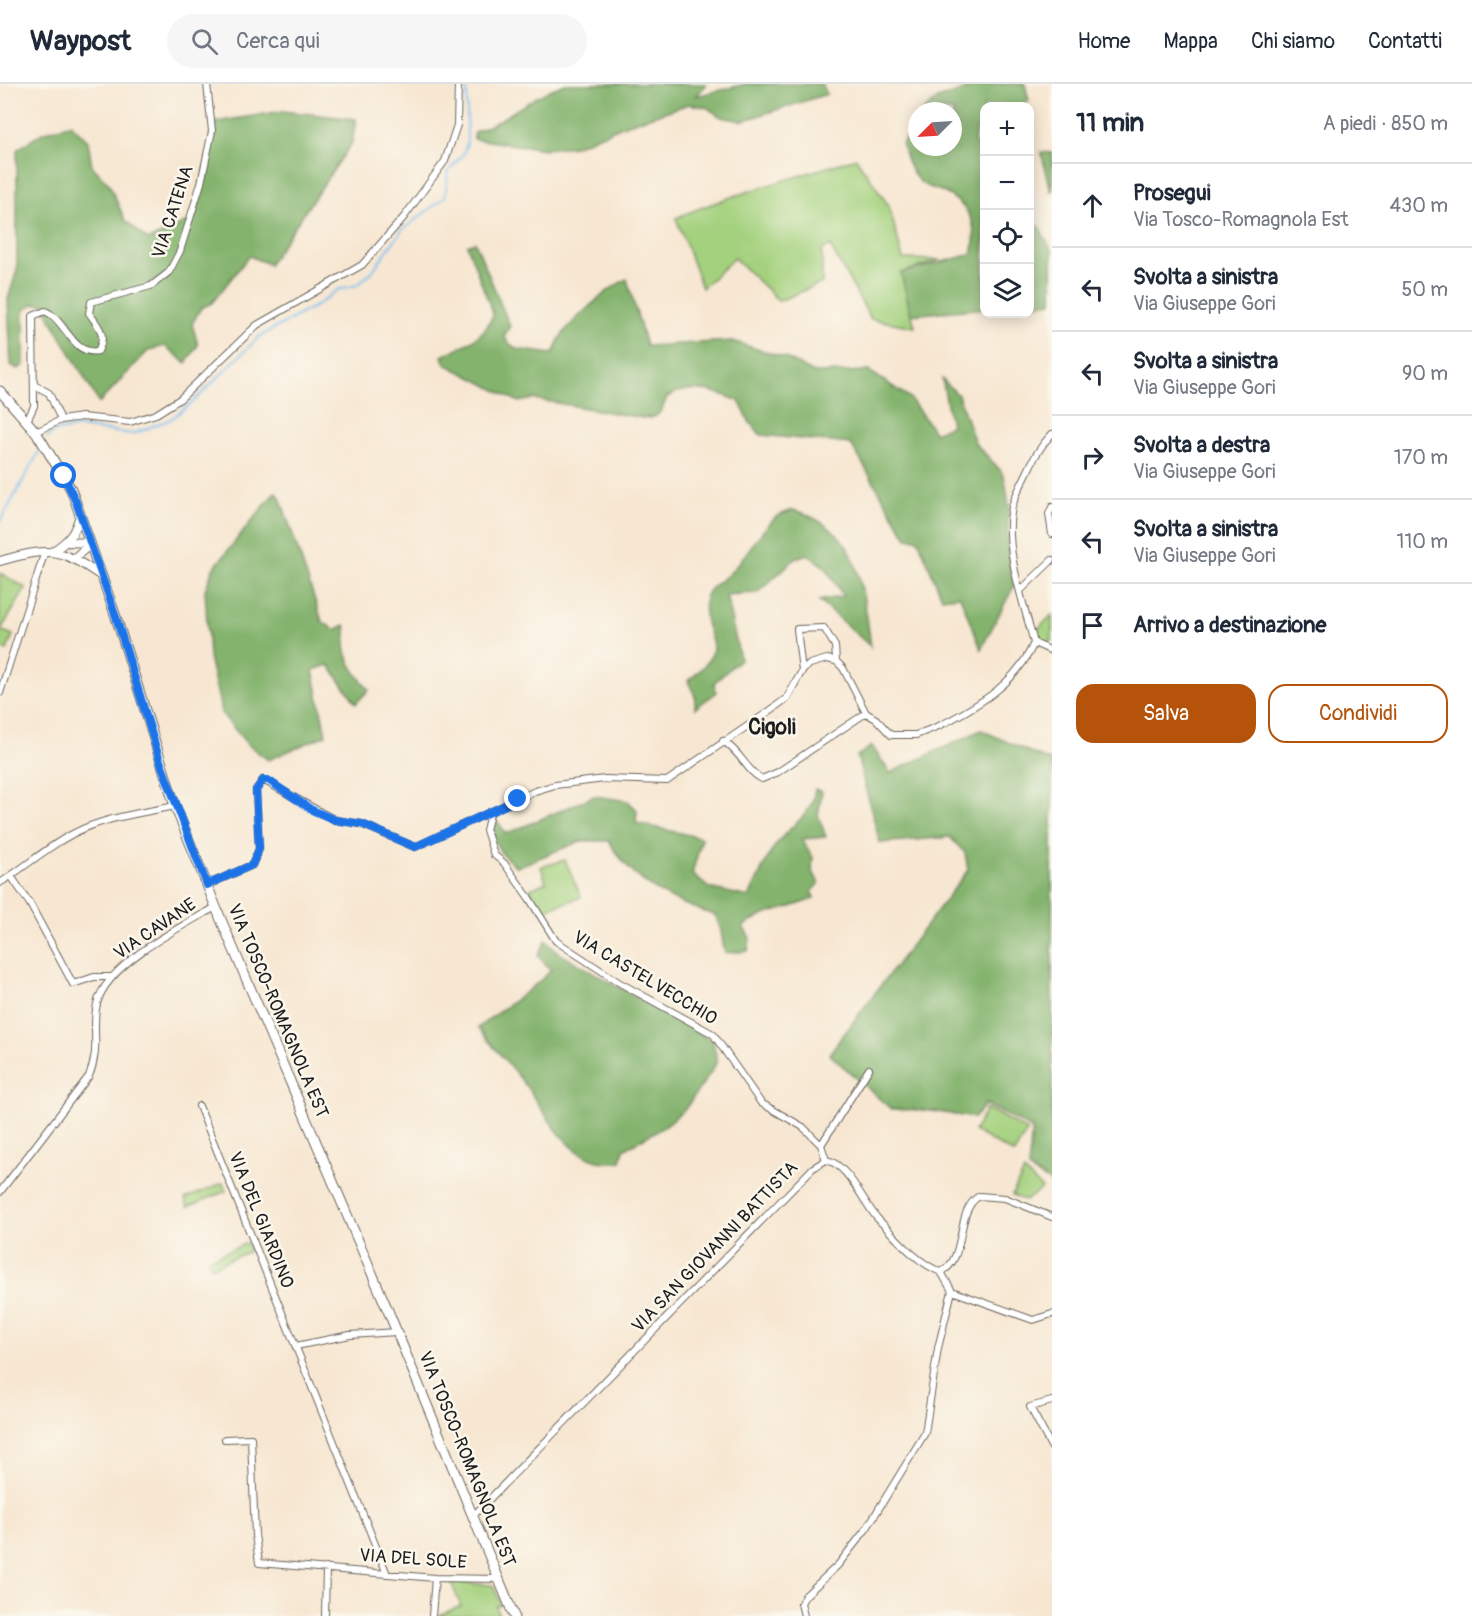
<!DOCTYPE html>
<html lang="it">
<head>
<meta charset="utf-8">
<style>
	body { margin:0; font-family:Pangolin,sans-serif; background:#f6f6f7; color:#1f2937 }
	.controls { position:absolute; right:18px; top:18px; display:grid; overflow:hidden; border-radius:12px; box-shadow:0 3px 15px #0003 }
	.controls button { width:54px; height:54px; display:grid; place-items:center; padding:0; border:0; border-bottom:2px solid #e0e1e3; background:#fff; color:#1f2937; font:30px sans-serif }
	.compass { position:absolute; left:908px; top:18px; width:54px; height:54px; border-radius:50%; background:#fff; box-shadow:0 3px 15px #0003; rotate:246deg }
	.stop { position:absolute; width:18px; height:18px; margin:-14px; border:4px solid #1a73e8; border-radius:50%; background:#fff }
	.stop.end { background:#1a73e8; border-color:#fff; box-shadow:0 2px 6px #0008 }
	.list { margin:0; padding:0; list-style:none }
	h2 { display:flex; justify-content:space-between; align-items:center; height:78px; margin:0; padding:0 24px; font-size:26px }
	h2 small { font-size:20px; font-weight:400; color:#747a83 }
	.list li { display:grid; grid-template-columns:39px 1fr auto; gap:18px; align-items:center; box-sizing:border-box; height:84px; padding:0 24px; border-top:2px solid #e0e1e3 }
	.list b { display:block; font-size:22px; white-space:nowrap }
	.list p { margin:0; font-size:20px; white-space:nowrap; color:#747a83 }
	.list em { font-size:20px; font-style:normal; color:#747a83 }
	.actions { display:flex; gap:12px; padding:18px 24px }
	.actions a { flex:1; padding:14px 0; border:2px solid #b45309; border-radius:18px; text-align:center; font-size:21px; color:#b45309 }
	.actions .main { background:#b45309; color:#fff }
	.icon { flex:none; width:33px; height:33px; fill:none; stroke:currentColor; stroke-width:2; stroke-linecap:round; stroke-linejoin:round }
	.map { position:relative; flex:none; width:1052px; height:1532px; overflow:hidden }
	header { display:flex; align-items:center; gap:36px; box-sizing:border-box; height:84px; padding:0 30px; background:#fff; border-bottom:2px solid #e0e1e3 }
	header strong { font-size:28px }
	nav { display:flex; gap:33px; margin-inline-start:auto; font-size:21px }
	.search { width:420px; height:54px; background:#f6f6f7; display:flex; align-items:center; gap:15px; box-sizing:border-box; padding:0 21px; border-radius:33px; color:#747a83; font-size:22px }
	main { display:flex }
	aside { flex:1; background:#fff }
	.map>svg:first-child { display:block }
</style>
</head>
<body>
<header>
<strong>Waypost</strong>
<div class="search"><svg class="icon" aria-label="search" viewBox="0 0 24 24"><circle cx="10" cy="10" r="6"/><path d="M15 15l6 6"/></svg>Cerca qui</div>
<nav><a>Home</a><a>Mappa</a><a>Chi siamo</a><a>Contatti</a></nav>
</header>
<main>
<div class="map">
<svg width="1052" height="1532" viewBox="0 0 1052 1532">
	<rect width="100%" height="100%" fill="#fbf7ec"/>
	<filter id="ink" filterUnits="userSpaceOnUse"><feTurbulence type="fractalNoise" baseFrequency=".0167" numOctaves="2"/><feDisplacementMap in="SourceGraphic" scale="12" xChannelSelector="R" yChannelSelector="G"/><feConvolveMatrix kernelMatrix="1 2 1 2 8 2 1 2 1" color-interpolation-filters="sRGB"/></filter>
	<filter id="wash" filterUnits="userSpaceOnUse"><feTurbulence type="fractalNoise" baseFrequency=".008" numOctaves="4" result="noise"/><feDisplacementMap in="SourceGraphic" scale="24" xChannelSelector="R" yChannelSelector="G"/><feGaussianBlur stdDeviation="1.35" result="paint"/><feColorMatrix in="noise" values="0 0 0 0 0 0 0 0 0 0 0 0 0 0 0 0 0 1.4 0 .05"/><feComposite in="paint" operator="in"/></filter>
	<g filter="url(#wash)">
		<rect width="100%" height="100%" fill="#f7e7d2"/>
		<path fill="#a4d17e" stroke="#60764d" stroke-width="1.5" d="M856,74L889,122L903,175L940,176L901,189L915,243L871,235L830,162L822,166V199L779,217L734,174L702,204L676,134C734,109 795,94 856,74Z
			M0,489L26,504L2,544L0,543Z
			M1052,531V556L1045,560L1036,554L1035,548Z
			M0,546L13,551L7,566L0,564Z
			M565,776L581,813L541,827L530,805L546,798L541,783Z
			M987,1024L1027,1047L1014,1070L974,1047Z
			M1024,1087L1042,1105L1025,1117L1012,1111Z
			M223,1099L226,1107L188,1123L185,1115Z
			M247,1159L250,1167L211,1183L208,1175Z
			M451,1498L493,1501L501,1520L496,1522L499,1531L437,1532L461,1522Z"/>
		<path fill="#83b36d" stroke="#506844" stroke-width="1.5" d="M566,0H707L696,12L746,0H822L827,10L742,37L721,33L706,23L689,20L625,41L575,62L545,65L474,55V48C507,37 532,10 566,0Z
			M981,0H1025L1029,17L1020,22H984V39L977,45L974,58L984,71V224L911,231L901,189L972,170C980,141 968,119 941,107C935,104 928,104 923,100C910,91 906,74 902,60L917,32V63H953V27H923L938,15Z
			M283,27L356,35L352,59L269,180L249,172L212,219L201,224L192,240L198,261L186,279L165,262L149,266L99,319L42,220H34L24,226V281L18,285L11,281L8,215L17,186V66L42,49L71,40L88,57L92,82L109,100L125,136L148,156L194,135L216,38Z
			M1041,68L1052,69V107H1051Z
			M1030,141H1038L1052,167V218L1030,220Z
			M475,158L510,242L505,250L506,256L516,265L552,270C558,265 555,260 560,254C572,236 608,204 627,195L646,262L732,257L786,274L814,289L869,287L909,313L935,349L951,341L942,295L958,311L975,359L1000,386L1005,395L1009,423L1007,463L1014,502L981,565L960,512L942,514L918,455L907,454L851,360L761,351L750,339L739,317C715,307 690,299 667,313C662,327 659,335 643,334L534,315L519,318L445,280L442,272C462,262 486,254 493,230L467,161Z
			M275,408L280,413L322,537L335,546L345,541C348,550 345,552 345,560C346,578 358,592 369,606L356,619L329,581L313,586L326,651L268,676L247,660L222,630L209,573L205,506L213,485Z
			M793,426C815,432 838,446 849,466C861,487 868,538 871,563L819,517L843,512L826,484L807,470L796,474L757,509L726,511L740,575L714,599L716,609L695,624V612L688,597C735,557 700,560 705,516C706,504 721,497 729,490C746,473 758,449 776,433C781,430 788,428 793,426Z
			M981,646L1052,678V1099L1028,1085L1032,1045L986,1020L974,1034L932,1027L891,1025L829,970L968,786L965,769L950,753L880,759L857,672L872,662L890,689Z
			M815,705L822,708L818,731L826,753L802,755L813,774L812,785L819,800L812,807L814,814C792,826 763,826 743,843L750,854L748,867L725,869C721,854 723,845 715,831C669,817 634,800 609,757H581L517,783C501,771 495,764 492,743L498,738L506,750L594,712L628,717L637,726L636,739L702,754L692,790L709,804L749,813C758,796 764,778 775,762C791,739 812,734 815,705Z
			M546,856L559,869L713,957L717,976L714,984L685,1025L664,1043L624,1065L621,1077C574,1087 549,1034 526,1002C511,982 494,964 478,944C502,923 529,910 551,886L538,872Z"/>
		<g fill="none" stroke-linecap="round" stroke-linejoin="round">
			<path stroke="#77beef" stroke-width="2" d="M47,354L53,348L78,343L133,350L171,335L193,318L259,253L319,220L337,206L357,201L371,189L402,146L445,113L448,88L464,69L467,58V0
				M0,438L40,366"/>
		</g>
	</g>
	<g filter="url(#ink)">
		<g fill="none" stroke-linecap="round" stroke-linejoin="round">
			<g stroke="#69635c" stroke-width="8">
				<path id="street" d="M34,301L49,309L61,336
					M27,337L34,322L33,232L45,227C66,236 72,272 98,267C107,250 99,243 89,229L91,218L151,202L169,188L180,167L201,99L212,47L207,0
					M36,348L61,336L82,333L130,338L156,330L180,315L257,241L362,181L404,133L445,77L457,41L458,0
					M1052,423L1049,430L1052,450
					M1021,506L1052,476
					M1034,559L1052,567
					M802,587L797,545L824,544L835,562L836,577
					M0,609L45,467
					M945,639C982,619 1016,599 1034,559C1024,520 1003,463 1012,423C1015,411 1022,400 1027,389C1034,374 1040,362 1052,350
					M723,657C741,668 747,688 762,695L778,688L866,629
					M490,730L486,746L494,771L504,779L529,814L556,857L620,899L713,950L761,1019L803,1043L821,1061L826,1076
					M11,792L30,820L73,900L94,893H111
					M0,799C28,781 54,757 85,744C114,732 146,728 175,722
					M207,801L252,781L259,765L256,706L263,696L335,736L361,740L415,763L535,707L555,701L605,695L667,697L771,626L787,614L802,587L810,580L827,575L836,577L843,584L866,629L876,635L891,651H916L941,641
					M199,1022L387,1490
					M821,1061L869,985
					M826,1076C847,1079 864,1119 877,1134C895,1153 917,1179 941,1188
					M0,1108L89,992C101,963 91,946 97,920C106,880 182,842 216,823
					M941,1188C968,1175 954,1128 979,1112L1005,1114L1052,1133
					M952,1207L1033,1236L1052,1230
					M296,1262L350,1251L397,1248
					M1052,1317L1030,1323L1052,1364
					M225,1355L251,1354L255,1451L259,1479L435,1494L499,1495
					M473,1432L813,1084L826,1076
					M325,1532L326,1484
					M432,1532L435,1494
					M804,1532L801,1519L805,1512L838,1481L867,1444L925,1349L938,1264L952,1207L941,1188"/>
			</g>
			<g stroke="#69635c" stroke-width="10">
				<path id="secondary" d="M67,458L90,459
					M53,467C69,457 75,449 80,431
					M74,474L91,460
					M0,477C49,463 59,463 101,492"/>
			</g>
			<g stroke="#69635c" stroke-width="11">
				<path id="primary" d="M0,307L36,348L71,405L116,533L175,722L222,838L389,1229L514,1532"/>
			</g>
			<use href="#street" stroke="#fff" stroke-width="6"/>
			<use href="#secondary" stroke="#fff" stroke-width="8"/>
			<use href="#primary" stroke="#fff" stroke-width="9"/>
		</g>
	</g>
	<g fill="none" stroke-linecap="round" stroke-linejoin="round" filter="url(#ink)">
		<path stroke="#1a73e8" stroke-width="8" d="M64,392L76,418L116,533L160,677L207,801L252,781L259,765L256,706L263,696H268L312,726L335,736L362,740L415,763L518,715"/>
	</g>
	<g text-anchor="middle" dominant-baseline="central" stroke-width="5" stroke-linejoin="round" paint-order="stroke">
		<g font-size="18" fill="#1c1c1c" stroke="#fbf7ec">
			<text transform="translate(173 128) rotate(-72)">VIA CATENA</text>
			<text transform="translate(155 845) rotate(-34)">VIA CAVANE</text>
			<text transform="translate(645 894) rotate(31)">VIA CASTELVECCHIO</text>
			<text transform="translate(278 927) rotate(67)">VIA TOSCO-ROMAGNOLA EST</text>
			<text transform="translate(261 1136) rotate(68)">VIA DEL GIARDINO</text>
			<text transform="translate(715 1163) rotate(-46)">VIA SAN GIOVANNI BATTISTA</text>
			<text transform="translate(467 1375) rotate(68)">VIA TOSCO-ROMAGNOLA EST</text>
			<text transform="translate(413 1475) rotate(4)">VIA DEL SOLE</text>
		</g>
		<g font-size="21" font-weight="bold" fill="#1c1c1c" stroke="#fbf7ec">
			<text x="772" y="643">Cigoli</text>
		</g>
	</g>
</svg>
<div class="controls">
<button>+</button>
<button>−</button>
<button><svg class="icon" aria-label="locate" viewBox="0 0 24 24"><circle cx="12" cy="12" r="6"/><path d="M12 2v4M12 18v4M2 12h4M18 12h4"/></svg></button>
<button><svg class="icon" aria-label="layers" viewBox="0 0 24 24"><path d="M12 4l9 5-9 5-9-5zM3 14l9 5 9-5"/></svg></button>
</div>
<svg class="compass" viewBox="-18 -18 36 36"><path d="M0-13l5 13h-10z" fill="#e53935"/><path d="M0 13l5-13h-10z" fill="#747a83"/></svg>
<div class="stop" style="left:64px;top:392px"></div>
<div class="stop end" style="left:518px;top:715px"></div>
</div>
<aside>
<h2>11 min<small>A piedi · 850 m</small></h2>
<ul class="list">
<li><svg class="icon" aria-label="ahead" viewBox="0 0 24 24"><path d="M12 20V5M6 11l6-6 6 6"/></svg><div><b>Prosegui</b><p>Via Tosco-Romagnola Est</p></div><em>430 m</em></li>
<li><svg class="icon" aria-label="left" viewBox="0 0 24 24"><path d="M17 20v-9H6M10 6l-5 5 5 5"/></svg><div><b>Svolta a sinistra</b><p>Via Giuseppe Gori</p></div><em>50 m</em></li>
<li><svg class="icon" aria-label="left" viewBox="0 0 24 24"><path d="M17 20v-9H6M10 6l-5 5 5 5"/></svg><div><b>Svolta a sinistra</b><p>Via Giuseppe Gori</p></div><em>90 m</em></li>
<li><svg class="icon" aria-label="right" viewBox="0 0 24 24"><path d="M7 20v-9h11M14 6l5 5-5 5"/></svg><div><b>Svolta a destra</b><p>Via Giuseppe Gori</p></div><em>170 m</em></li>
<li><svg class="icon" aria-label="left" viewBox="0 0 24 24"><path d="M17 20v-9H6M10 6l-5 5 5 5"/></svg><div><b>Svolta a sinistra</b><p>Via Giuseppe Gori</p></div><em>110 m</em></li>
<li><svg class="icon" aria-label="arrive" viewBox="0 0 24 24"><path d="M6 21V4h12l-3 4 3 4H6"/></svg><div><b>Arrivo a destinazione</b></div></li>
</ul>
<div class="actions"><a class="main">Salva</a><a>Condividi</a></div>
</aside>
</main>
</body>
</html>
